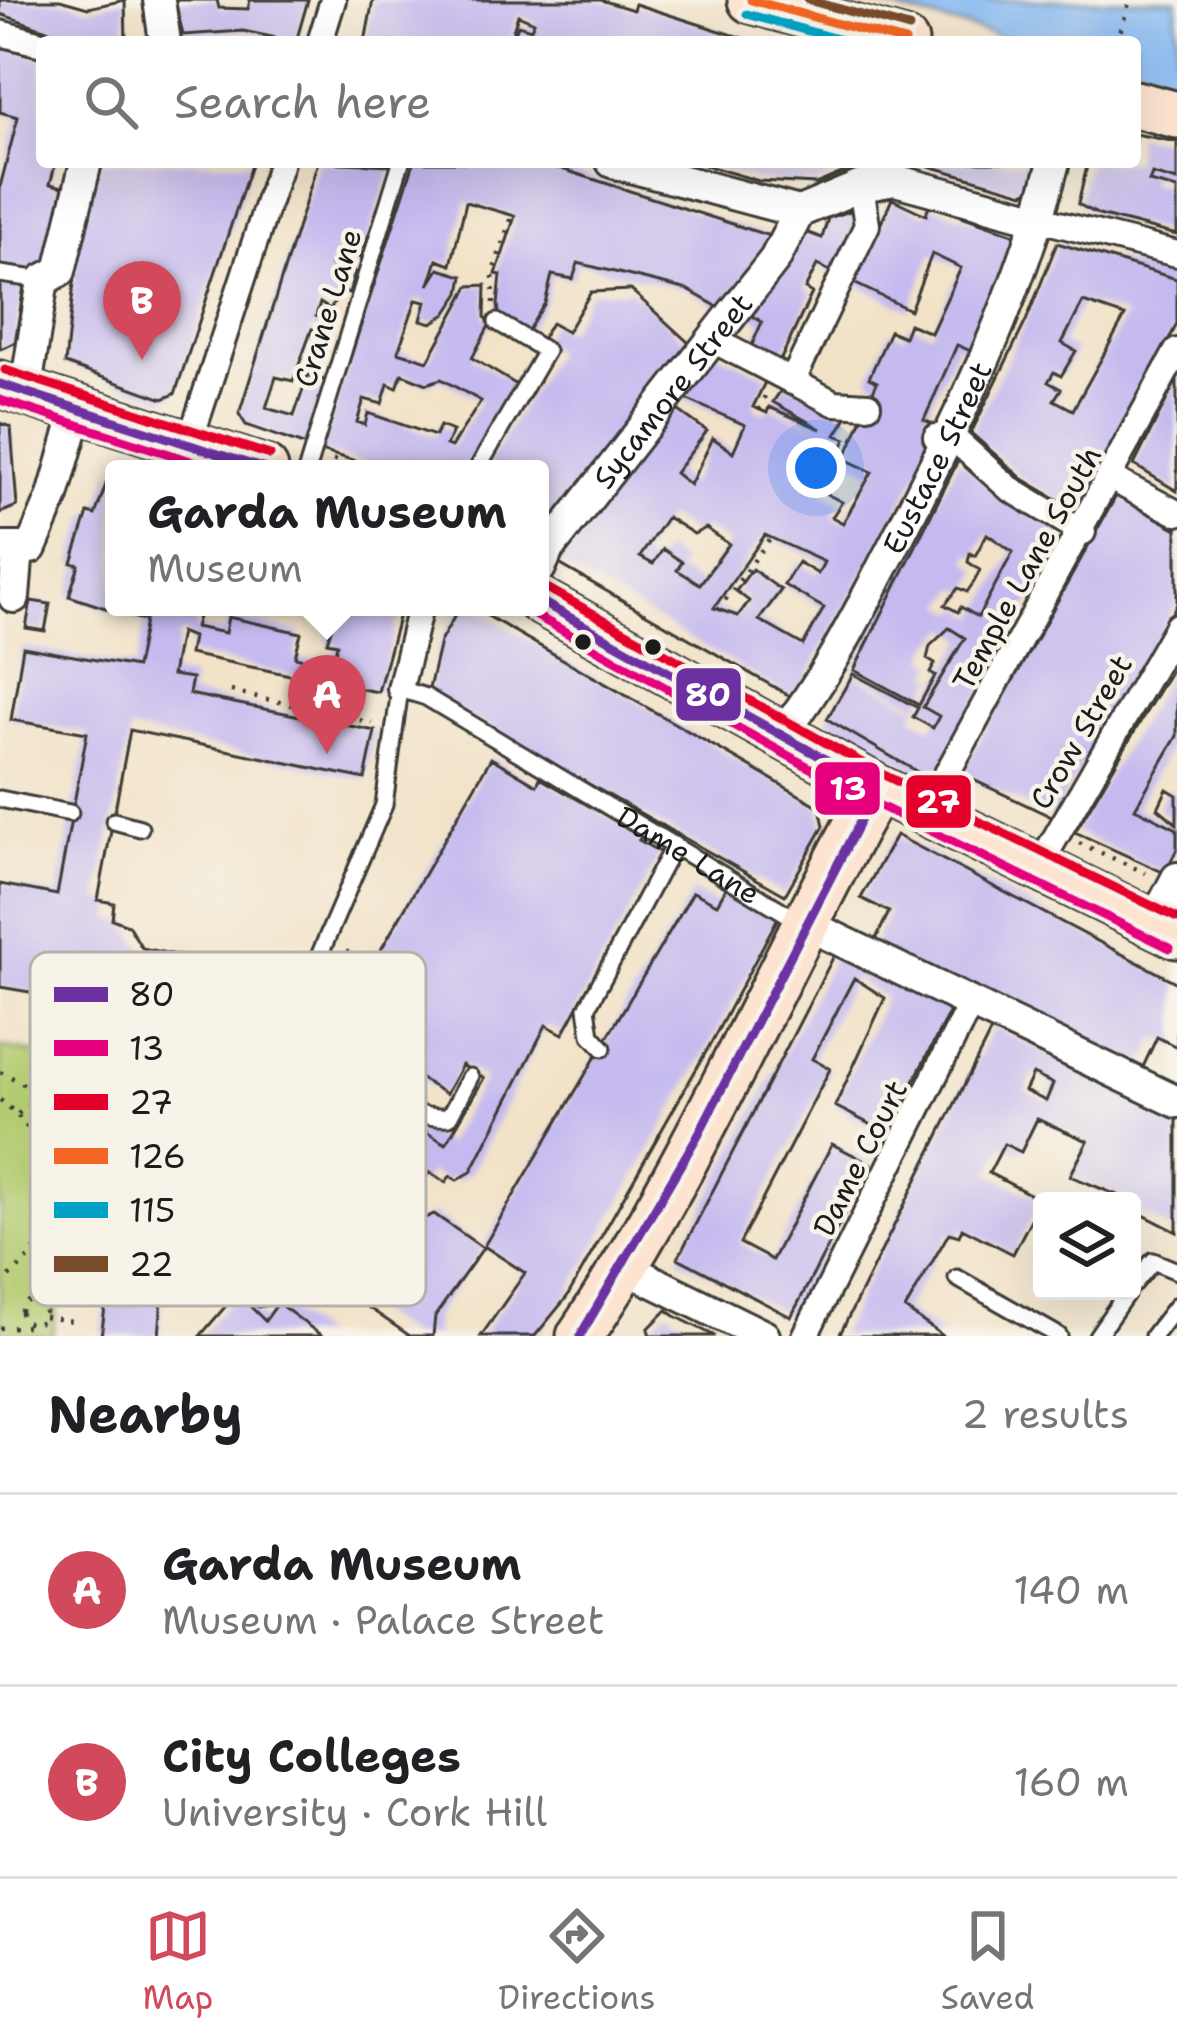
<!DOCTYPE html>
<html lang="en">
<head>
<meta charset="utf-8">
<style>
	body { margin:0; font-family:"Shantell Sans",sans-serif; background:#f2f2f2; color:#202124 }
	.controls { position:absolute; right:36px; bottom:36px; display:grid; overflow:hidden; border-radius:12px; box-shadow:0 12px 48px #0002 }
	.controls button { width:108px; height:108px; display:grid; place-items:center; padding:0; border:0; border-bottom:3px solid #e0e0e0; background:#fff; color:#202124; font:60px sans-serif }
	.you { position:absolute; left:816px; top:468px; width:42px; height:42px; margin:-30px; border:9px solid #fff; border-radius:50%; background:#1a73e8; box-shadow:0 0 0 18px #1a73e833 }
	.badge { display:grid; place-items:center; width:78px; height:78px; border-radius:50%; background:#d1495b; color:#fff; font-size:39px; font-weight:700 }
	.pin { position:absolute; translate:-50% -99px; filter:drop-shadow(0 3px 6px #0008) }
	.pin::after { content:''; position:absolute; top:63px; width:42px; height:36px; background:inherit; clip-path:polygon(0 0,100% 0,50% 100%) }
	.popup { position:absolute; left:105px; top:460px; width:444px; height:156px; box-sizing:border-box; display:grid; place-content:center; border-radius:12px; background:#fff; filter:drop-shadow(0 3px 9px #0005); font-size:39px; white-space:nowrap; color:#757577 }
	.popup b { font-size:45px; color:#202124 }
	.popup::after { content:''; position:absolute; left:50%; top:100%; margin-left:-24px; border:24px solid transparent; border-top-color:#fff }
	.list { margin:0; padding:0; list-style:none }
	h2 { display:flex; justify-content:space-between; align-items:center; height:156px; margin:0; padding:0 48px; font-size:51px }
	h2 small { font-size:39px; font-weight:400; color:#757577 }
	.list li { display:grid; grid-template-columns:78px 1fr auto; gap:36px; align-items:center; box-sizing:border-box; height:192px; padding:0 48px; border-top:3px solid #e0e0e0 }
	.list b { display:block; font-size:45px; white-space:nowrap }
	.list p { margin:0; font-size:39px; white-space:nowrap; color:#757577 }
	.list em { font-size:39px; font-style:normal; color:#757577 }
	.icon { flex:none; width:66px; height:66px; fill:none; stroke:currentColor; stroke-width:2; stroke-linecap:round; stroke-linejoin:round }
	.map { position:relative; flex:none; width:1177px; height:1336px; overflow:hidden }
	.search { position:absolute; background:#fff; box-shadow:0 12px 48px #0002; left:36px; right:36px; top:36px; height:132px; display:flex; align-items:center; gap:30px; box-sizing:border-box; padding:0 42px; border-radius:12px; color:#757577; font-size:45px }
	.sheet { height:540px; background:#fff }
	nav { display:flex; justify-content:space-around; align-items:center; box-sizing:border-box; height:168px; border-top:3px solid #e0e0e0; background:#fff; font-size:33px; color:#757577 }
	nav a { display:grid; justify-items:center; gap:6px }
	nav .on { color:#d1495b }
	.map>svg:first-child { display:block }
</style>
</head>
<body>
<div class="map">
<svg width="1177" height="1336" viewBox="0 0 1177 1336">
	<rect width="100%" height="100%" fill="#f7f3e8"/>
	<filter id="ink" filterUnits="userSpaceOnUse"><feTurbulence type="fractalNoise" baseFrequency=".00833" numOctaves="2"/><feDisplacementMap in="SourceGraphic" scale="24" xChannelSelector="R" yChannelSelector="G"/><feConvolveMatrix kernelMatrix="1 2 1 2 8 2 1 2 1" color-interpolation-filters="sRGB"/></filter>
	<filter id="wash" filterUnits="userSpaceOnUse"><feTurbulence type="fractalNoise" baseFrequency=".004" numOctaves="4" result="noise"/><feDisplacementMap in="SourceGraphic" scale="48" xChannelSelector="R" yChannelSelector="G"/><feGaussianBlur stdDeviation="2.7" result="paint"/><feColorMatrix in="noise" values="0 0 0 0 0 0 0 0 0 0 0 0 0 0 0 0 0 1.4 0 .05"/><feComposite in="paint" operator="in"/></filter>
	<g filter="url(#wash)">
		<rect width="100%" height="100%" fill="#f2e2c7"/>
		<path fill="#b2cb70" stroke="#677446" stroke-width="3" d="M0,1047L83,1062L77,1090L86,1104L52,1336L0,1335Z"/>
		<path fill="#84b8f2" stroke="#506a87" stroke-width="3" d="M860,0H1177V83L1135,64V42H1023Z"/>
		<g id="blocks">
			<path fill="#c5b9ef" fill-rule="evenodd" d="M0,0H60L88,8L125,0L126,42H82L0,14Z
				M175,0H217L219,8L248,9L250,0H308L296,42L243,31L183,35Z
				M373,0H601L633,10L635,4L752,41L512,42L518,25L531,29L534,22L518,15L509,42H365Z
				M0,47L42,58V162H56L50,184L63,187L50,261L36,273L0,268V187L18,117L0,112Z
				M1135,134L1177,142V181L1152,174L1149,182L1177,189V235L1099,215L1078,204L1088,162H1135Z
				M99,162H252L175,394L163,399L65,364L79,237Z
				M318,162L393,165L361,257L337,249L331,265L355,272L349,293L343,291L330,309L320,303L316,316L332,321L327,334L312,329L293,381L276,377L266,408L294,416L308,375L327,381L306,446L246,425L239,414Z
				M414,162H540L776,238L720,308L688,290L578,263L573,279L552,275L545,303L525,335L500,321L498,305L501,275L496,274L515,216L466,202L451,265L437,260L429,285L439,269L463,276L460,293L446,314L432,323L421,320L426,302L416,300L398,352L428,361L469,286L486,285L485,317L491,322L472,358L517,385L495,428L485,469H385L320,451ZM402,374L427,384L441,379L481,401L451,447L446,445L453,431L440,426L435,436L368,413L365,425L357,422L364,399L382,404L388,384L397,388Z
				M777,162L776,165L868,162L816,184L759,181L698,163Z
				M915,162H1040L1033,188L1024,193Z
				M892,199L926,215L929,205L1017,235L973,352L957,345L924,420L940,427L931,449L795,699L554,561L672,406L707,431L675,473L690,485L713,438L733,452L745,425L679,396L714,352L768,376L753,407L767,413L769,407L821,429L773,402L786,383L849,414L836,435L846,439L823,492L842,502L832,517L843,523L872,472L845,459L877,382L869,378L890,331L904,337L909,324L931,333L961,268L932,254L910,310L854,283ZM667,517L694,534L706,528L729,544L700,584L677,570L682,562L663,549L653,564L640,557ZM765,535L824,562L818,574L798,562L784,585L824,608L803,645L759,620L781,590L752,569L736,591L749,601L738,616L714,608Z
				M856,209L855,228L836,274L817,265L805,289L812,293L780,361L751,347L762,322L745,311L800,230L822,238L828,218Z
				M1057,243L1177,279V324L1079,512L1023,479L971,433L1026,321ZM1083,302L1125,316L1073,410L1054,400L1061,389L1048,382L1054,372L1061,376L1076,351L1062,343Z
				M0,282L24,286L15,343L0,349Z
				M631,290L690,344L540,545V469H485L555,351L540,342L551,323L567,332L591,292Z
				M1177,379V491L1134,465Z
				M0,423L11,427L17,506L0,513Z
				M959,459L996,492L1065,536L938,774L926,777L827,719L853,674L918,708L913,717L933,728L939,716L923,707L965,638L949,628L930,646L927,659L935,664L930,673L935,676L919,705L854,670ZM987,534L1013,552L978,617L961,607L958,612L945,605L958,588L967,592L974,582L980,570L968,562L970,553L975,556Z
				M113,465L114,607H201L195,627L225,633L228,617L301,633L295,657L312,661L314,669L309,679L189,654L192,637L180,632L172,675L192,678L189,694L375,731L365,779L130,730L98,900L114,903L112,919L128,925L142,948L262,973L259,988L254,987L251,1023L124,994L106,1005L0,987V884L57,895L87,733L11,720L23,647L136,667L145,621L69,596L79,565L72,563L88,513L95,515Z
				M1116,496L1177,529V604L1052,817L961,774Z
				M31,601L50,604L45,631L26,628Z
				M338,607H401L378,692L329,683L337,644L327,642Z
				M472,607L820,807L824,826L785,895L428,693L440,642L458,610Z
				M1177,660V736L1135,808L1177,829V849L1165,873L1075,832Z
				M491,758L537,785L540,778L642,836L639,840L661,853L563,1034L546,1025L471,1172L457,1180L450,1176L446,1182L429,1172L422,1184L406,1170L396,1181L391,1176L387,1181L372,1167L368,1171L304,1112L262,1110L261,1135L242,1132L227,1256L269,1284L351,1189L363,1199L364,1209L280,1303L258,1307L221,1279L226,1264L165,1261L159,1336H101L114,1246L139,1249L158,1089L239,1097L241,1077L307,1084L326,1089L379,1120L385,1108L446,1144L484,1078L462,1065L446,1094L411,1073L398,1096L320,1056Z
				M1167,789L1177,795V824L1158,808Z
				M896,835L1177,983V1047L1157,1037L1143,1067L1131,1061L1128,1069L871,949L889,912L861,898Z
				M728,885L780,914L711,1043L567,1297L535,1336H481L525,1273L484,1246L693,892L717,904Z
				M839,946L953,1005L887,1133L835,1106L885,998L854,978L812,1059L830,1069L740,1243L772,1260L832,1144L871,1164L791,1317L678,1258Z
				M993,1027L1177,1115V1232L1132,1209V1201L1070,1176L1088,1141L1037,1119L1021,1152L1004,1144L989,1173L1041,1200L1013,1254L962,1228L959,1236L949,1233L905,1309L943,1336H839ZM1033,1074L1053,1084L1046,1101L1025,1091Z
				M76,1057L116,1063L109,1104L86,1100L77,1090L83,1062Z
				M132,1066L165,1072L154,1102L127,1097Z
				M401,1187L410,1202L375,1222L366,1207Z
				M434,1214L483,1248L435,1316L433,1336H410L331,1282L386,1236Z
				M237,1293L265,1321L278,1303L322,1336H200Z
				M667,1310L675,1316L715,1336H650L648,1329Z"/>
		</g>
	</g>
	<g filter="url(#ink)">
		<use href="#blocks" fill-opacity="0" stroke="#3c3a36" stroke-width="3"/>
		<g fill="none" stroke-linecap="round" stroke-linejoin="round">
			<g stroke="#3c3a36" stroke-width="21">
				<g id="service">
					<path d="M0,274L43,280"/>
					<path d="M479,466L546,351L497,322"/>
					<path d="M307,469L401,162"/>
					<path d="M0,799L70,813"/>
					<path d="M114,821L140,828"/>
					<path d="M603,1048L591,1035L587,1008L674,845"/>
					<path id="s1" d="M470,1077L449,1117C403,1121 319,1075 269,1060L283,1040L384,805L400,689L426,697L799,921"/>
					<path d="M957,1278L1059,1336"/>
					<path d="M1132,1286L1153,1261L1177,1271"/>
					<path d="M1097,1336L1128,1291"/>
					<path d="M1153,1336L1177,1305"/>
				</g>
			</g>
			<g stroke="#3c3a36" stroke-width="30">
				<path id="pedestrian" d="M0,33L42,44
					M320,42L333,0
					M1039,219L1177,254
					M711,339L834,403L868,405
					M792,382L867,225L861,186
					M936,437L951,436L1009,488L1083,532
					M190,441L281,162
					M1112,479L1177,513
					M400,689L420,607
					M926,812L1177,351
					M1038,868L1177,626
					M805,1336L969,1007"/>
			</g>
			<g stroke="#3c3a36" stroke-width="36">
				<g id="minor">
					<path d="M159,0L165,42"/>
					<path d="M612,162L799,212L861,186L895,180L1039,219"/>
					<path d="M26,388L43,280L60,271L86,162"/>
					<path d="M0,548H31L53,496L79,405"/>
					<path id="s2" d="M540,568L548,550L775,259L799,212"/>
					<path d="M14,597L18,548"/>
					<path id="s3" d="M780,737C826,679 858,614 892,549C957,423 1018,300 1054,162"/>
					<path d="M802,922L1177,1102"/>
					<path d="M1153,924L1177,878"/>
					<path d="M626,1268L764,1336"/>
				</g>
			</g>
			<g stroke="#3c3a36" stroke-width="51">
				<path id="secondary" d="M751,0L905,42
					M1135,104L1177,115
					M0,384L265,469
					M540,601L877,788L1177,935
					M580,1336C696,1164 776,969 877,788"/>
			</g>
			<path stroke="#3c3a36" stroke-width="4.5" stroke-dasharray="3 9" stroke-linecap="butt" d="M1117,42L1130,0
				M494,303L493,272L512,215
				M759,410L765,396
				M333,460L362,469
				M212,607L218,611
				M718,610L771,537
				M231,691L372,723
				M1079,843L1146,873
				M346,951L370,969
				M0,1072C49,1093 61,1118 64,1168H50
				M0,1100C64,1149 72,1236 0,1283
				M18,1114L35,1097
				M21 1312a12 12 0 1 1 24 0a12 12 0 1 1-24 0Z
				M37,1301L53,1247L46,1232
				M44,1317L79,1322
				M0,1328L32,1326"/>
			<use href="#service" stroke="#fff" stroke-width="15"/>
			<use href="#pedestrian" stroke="#fff" stroke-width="24"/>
			<use href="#minor" stroke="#fff" stroke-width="30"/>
			<use href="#secondary" stroke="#fde4d0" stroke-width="45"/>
			<g stroke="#f7f3e8" stroke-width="18">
				<path id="bus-1" d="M0,384L265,469
					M540,601L877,788
					M580,1336L698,1135L877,788"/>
			</g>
			<g stroke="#f7f3e8" stroke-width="18">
				<path id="bus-2" d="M0,400L216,469
					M533,614L870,801L1170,948"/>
			</g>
			<g stroke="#f7f3e8" stroke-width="18">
				<path id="bus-3" d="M5,370L270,455
					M547,588L884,775L1177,918"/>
			</g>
			<g stroke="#f7f3e8" stroke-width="18">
				<path id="bus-4" d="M751,0L905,42"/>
			</g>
			<g stroke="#f7f3e8" stroke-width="18">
				<path id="bus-5" d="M747,14L848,42"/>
			</g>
			<g stroke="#f7f3e8" stroke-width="18">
				<path id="bus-6" d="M808,0L909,28"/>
			</g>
			<use href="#bus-1" stroke="#6c30a1" stroke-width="9"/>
			<use href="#bus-2" stroke="#e5007d" stroke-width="9"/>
			<use href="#bus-3" stroke="#e4002b" stroke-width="9"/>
			<use href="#bus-4" stroke="#f26522" stroke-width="9"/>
			<use href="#bus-5" stroke="#01a2c5" stroke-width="9"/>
			<use href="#bus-6" stroke="#7a4b2a" stroke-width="9"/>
		</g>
	</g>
	<g fill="#1c1c1c" stroke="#f7f3e8" stroke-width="4.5">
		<circle cx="583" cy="642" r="10"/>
		<circle cx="653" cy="647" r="10"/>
	</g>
	<g text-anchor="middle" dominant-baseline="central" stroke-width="9" stroke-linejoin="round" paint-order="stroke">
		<g font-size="30" fill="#1c1c1c" stroke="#f7f3e8">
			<text transform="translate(328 308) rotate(-73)">Crane Lane</text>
			<text stroke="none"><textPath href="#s2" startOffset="222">Sycamore Street</textPath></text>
			<text stroke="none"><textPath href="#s3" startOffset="321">Eustace Street</textPath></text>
			<text transform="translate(1027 568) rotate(-61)">Temple Lane South</text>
			<text transform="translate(1081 732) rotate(-60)">Crow Street</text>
			<text stroke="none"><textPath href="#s1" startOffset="966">Dame Lane</textPath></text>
			<text transform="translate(860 1158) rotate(-63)">Dame Court</text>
		</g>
	</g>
	<rect x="30" y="952" width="396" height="354" rx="18" fill="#f7f3e8" stroke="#b5b2ab" stroke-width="3"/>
	<rect x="54" y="987" width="54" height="15" fill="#6c30a1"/>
	<rect x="54" y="1040" width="54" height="16" fill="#e5007d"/>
	<rect x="54" y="1094" width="54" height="16" fill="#e4002b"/>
	<rect x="54" y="1148" width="54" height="16" fill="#f26522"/>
	<rect x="54" y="1202" width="54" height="16" fill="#01a2c5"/>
	<rect x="54" y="1256" width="54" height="16" fill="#7a4b2a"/>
	<g font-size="33" fill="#1c1c1c">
		<text x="129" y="1006">80</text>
		<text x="129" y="1060">13</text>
		<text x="129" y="1114">27</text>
		<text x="129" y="1168">126</text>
		<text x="129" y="1222">115</text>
		<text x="129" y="1276">22</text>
	</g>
	<g stroke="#f7f3e8" stroke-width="4.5">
		<rect x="674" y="666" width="69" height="57" rx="12" fill="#6c30a1"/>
		<rect x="813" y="760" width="69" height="57" rx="12" fill="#e5007d"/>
		<rect x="904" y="773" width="69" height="57" rx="12" fill="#e4002b"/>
	</g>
	<g font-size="33" text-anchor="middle" font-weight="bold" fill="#fff">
		<text x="708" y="706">80</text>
		<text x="848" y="800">13</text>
		<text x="938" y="813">27</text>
	</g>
</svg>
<div class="controls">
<button><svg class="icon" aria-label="layers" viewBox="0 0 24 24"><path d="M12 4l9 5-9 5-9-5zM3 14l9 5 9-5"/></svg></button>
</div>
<div class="you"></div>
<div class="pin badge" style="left:327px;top:754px">A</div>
<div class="popup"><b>Garda Museum</b>Museum</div>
<div class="pin badge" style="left:142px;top:360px">B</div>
<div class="search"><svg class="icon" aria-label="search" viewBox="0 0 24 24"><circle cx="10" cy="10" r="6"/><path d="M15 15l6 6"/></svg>Search here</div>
</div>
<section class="sheet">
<h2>Nearby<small>2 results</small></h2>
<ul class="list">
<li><span class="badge">A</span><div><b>Garda Museum</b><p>Museum · Palace Street</p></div><em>140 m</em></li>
<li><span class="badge">B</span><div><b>City Colleges</b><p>University · Cork Hill</p></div><em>160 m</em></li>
</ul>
</section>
<nav>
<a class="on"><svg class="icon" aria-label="map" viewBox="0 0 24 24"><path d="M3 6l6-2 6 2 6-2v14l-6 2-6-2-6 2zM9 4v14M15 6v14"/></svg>Map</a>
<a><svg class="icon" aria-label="directions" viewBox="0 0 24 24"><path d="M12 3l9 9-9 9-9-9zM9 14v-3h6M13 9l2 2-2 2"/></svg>Directions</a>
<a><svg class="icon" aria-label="saved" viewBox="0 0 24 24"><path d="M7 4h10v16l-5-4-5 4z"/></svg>Saved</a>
</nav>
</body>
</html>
